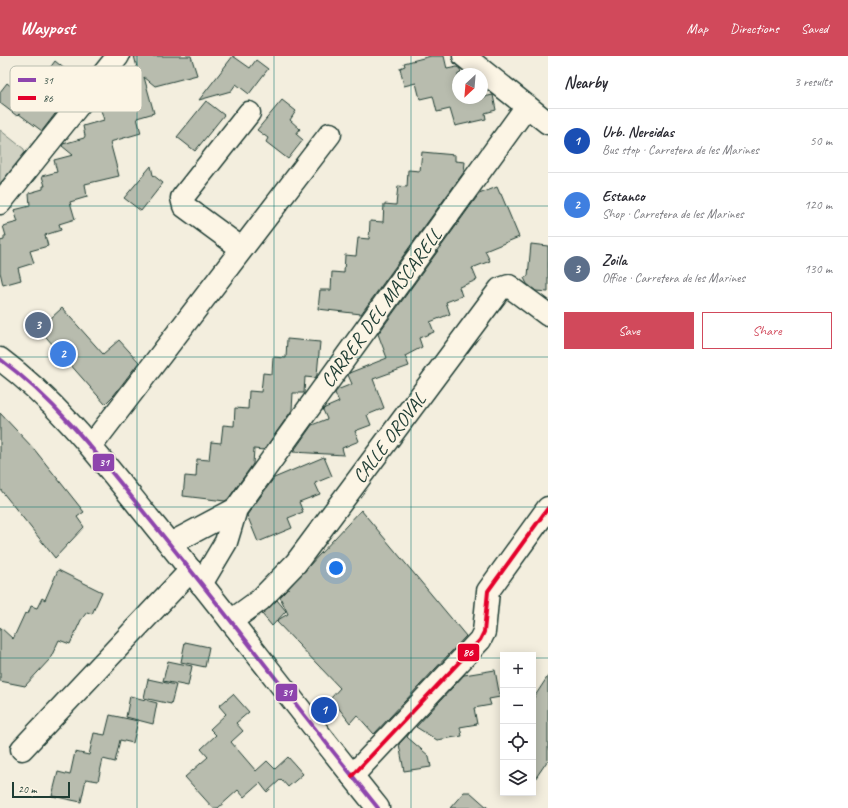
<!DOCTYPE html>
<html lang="en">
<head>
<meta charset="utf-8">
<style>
	body { margin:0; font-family:Caveat,sans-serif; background:#f7f7f7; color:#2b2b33 }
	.controls { position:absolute; right:12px; bottom:12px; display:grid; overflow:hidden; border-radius:0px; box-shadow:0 2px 10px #0003 }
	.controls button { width:36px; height:36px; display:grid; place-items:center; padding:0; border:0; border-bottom:1px solid #e1e1e2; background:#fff; color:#2b2b33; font:20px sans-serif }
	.compass { position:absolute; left:452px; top:12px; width:36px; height:36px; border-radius:50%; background:#fff; box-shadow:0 2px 10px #0003; rotate:206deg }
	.scale { position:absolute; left:12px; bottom:10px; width:58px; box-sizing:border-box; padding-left:4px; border:2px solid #1f3d34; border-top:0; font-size:11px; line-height:14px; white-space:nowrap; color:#1f3d34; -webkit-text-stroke:3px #fcf5e5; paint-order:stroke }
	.you { position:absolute; left:336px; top:512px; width:14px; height:14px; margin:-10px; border:3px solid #fff; border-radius:50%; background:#1a73e8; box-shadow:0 0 0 6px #1a73e833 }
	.badge { display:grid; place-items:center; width:26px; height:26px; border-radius:50%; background:#d1495b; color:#fff; font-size:13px; font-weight:700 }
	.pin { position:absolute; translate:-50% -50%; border:2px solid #fff; box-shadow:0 1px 4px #0006 }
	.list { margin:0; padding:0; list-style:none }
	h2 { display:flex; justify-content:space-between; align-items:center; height:52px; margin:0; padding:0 16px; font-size:17px }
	h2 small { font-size:13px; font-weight:400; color:#7c7c81 }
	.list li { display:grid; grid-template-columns:26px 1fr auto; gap:12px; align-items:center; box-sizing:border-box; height:64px; padding:0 16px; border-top:1px solid #e1e1e2 }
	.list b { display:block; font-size:15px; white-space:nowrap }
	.list p { margin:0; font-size:13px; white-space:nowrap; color:#7c7c81 }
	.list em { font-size:13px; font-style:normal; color:#7c7c81 }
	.actions { display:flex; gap:8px; padding:12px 16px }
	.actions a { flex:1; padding:9px 0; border:1px solid #d1495b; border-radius:0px; text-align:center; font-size:14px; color:#d1495b }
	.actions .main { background:#d1495b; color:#fff }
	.icon { flex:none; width:22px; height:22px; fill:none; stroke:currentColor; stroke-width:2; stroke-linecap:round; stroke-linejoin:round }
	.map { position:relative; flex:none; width:548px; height:752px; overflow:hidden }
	header { display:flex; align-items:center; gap:24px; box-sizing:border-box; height:56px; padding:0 20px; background:#d1495b; color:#fff }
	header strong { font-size:19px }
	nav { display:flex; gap:22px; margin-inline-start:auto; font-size:14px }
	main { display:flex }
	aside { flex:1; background:#fff }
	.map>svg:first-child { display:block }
</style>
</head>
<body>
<header>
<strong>Waypost</strong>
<nav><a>Map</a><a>Directions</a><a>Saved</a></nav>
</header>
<main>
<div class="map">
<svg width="548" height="752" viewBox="0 0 548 752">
	<rect width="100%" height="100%" fill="#f3eede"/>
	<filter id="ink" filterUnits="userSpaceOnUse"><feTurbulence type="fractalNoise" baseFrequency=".025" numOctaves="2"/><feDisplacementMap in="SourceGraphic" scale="8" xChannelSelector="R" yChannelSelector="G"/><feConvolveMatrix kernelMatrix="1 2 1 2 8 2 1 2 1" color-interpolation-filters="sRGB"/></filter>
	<g filter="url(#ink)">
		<path fill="#d0d1c2" stroke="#78877b" d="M0,74L24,93L26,102L0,127Z"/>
		<path fill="#b8bcae" stroke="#1f3d34" d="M134,0H191L197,19L155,30L144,21L154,57L137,62L141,77L110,86L119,120L85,128L87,141L70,146L75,163L59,168L61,174L45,179L48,190L30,195L34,207L18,212L21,224L3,229L0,216V185L4,184V180H6L3,170L18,166L14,154L30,150L29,137L43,133V130H45L42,120L57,116L54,104L73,99L62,90L63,88L84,82L85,80L83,70L104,64L100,51L111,48L108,37L124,32L120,20L138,15Z
			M233,0L250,12L256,4L268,13L249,38L236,28L231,35L199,44Z
			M431,0H444L447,13L457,11L460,13L461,18H458V42H468L469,44L493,39L496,54L485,57L486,63L455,70L450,53L437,56L433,40L420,43L416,27L404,30L400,12L405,10L404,7Z
			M55,5L77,23V29L42,75L19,58L17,60L0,47V36L7,27L27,43Z
			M282,44L296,55L290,64L300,73L296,78L303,84L288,103L266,86L268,82L257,74Z
			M206,45L224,59L195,95L177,81Z
			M422,96L455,99V105L465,106L464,116L361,258L318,253L320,234H331L332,216L344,217L345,199L356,200L358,182L369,183L370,165L383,166L384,148L396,149L398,130L407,131L408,114L420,115Z
			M151,110L153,119L163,127L141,155L124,142Z
			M497,131L500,138H501L519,181L485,195L490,205L472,212L477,224L459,231L462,240L446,246L450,258L430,266L434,276L419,282L422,291L405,300L409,310L373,323L384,352L367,359L371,369L355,375L359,385L342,392L344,399L293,396L312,369L327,363L323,354L325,352L339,346L335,337L337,334L352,328L348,319L349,317L387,302L378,278L479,138Z
			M531,188L548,190V236L536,235L527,228L524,222L528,220Z
			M62,252L103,298L119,284L139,306L114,339L105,348L39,273Z
			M287,283L320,286L317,319L315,322L305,321L304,337H293L292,354L264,394L254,393L253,408L228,443L225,445L183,440L185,420L196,421L197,403L209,404L211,386L221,387L223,369L234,370L235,352L248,353L249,335L261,336L263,317L272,318L273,301L286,302Z
			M0,357L34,393L84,456L77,461L84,471L55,502L0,433Z
			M324,401L332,420L315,427L320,438L299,446L303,456L288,462L292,472L258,486L247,459L274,422Z
			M361,454L466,580L374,678L357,659L350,667L331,642L340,632L276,565L288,558L280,541Z
			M58,514L102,536L92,558L87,556L81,564L70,588L59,584L50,603L25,630L0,625V571L13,583L25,557L28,558L31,550L37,552L42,542L45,544Z
			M277,544L286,555L272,570L262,558Z
			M185,586L209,591L205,611L181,606Z
			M168,605L192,610L188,630L163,625Z
			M495,614L500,641L489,643L491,649L474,652L477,668L460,671L462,680L437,684L416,671L464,619Z
			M548,620V704L533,726V643Z
			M148,623L176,629L171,648L144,642Z
			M233,638L249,656L236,667L243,675L231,686L256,715L267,705L275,713L288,701L303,718L288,731L281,723L267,736L260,727L244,741L238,734L218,752H213L185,721L208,701L201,693L216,679L210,673L226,658L219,650Z
			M130,640L157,647L153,668L126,661Z
			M110,659L138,665L133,687L120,684L115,706L103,703L98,725L86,723L81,746L52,740L58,716L70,719L75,696L89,699L94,677L105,679Z
			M411,675L407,681L429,700L431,711L404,715L399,688Z
			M464,736H470L488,752H450Z"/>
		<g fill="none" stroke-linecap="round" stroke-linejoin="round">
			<g stroke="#1f3d34" stroke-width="25">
				<path id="minor" d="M464,0L548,67
					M0,147L118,0
					M241,192L184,150L182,142L249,57
					M91,390L330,78
					M170,488L236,453
					M201,528L226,486L236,453L527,50
					M231,565L260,544L296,507L500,233L509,230L548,259
					M22,693L191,514
					M352,720L480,584L484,576L488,535L548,452"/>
			</g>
			<g stroke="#1f3d34" stroke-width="25">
				<path id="major" d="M0,303C62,349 107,411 155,470C231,563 303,659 378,752"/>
			</g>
			<use href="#minor" stroke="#fcf5e5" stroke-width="22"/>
			<use href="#major" stroke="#fcf5e5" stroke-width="22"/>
			<g stroke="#fcf5e5" stroke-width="7">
				<path id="bus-1" d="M0,303C62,349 107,411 155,470C231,563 303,659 378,752"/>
			</g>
			<g stroke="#fcf5e5" stroke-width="7">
				<path id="bus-2" d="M352,720L480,584L484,576L488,535L548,452"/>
			</g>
			<use href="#bus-1" stroke="#8e44ad" stroke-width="4"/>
			<use href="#bus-2" stroke="#e4002b" stroke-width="4"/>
		</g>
	</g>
	<path fill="none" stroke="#0f766e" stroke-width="1" stroke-opacity="0.55" d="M137,0V752M274,0V752M411,0V752M0,150H548M0,301H548M0,451H548M0,602H503M533,602H548"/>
	<g text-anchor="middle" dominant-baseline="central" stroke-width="3.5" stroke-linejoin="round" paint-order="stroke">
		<g font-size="20" fill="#1f3d34" stroke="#fcf5e5">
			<text transform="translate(381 252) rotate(-54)">CARRER DEL MASCARELL</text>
			<text transform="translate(389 382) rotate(-53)">CALLE OROVAL</text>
		</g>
	</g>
	<rect x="10" y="10" width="132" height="46" rx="6" fill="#fcf5e5" stroke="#babeb0" stroke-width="1"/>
	<rect x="18" y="22" width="18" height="4" fill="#8e44ad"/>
	<rect x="18" y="40" width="18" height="4" fill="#e4002b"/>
	<g font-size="11" fill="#1f3d34">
		<text x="43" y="28">31</text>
		<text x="43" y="46">86</text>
	</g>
	<g stroke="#fcf5e5" stroke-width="1.5">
		<rect x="92" y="397" width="23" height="19" rx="4" fill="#8e44ad"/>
		<rect x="457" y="587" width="23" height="19" rx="4" fill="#e4002b"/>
		<rect x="275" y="627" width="23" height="19" rx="4" fill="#8e44ad"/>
	</g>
	<g font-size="11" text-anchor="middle" font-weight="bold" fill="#fff">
		<text x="104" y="410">31</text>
		<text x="468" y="600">86</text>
		<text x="287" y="640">31</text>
	</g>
</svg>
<div class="controls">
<button>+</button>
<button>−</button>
<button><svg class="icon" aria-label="locate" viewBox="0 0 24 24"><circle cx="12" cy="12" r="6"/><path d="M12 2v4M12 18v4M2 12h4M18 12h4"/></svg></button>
<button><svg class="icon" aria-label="layers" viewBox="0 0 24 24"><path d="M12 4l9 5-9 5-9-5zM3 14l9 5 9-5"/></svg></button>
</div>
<svg class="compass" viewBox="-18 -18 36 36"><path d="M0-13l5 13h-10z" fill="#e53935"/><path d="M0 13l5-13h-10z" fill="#7c7c81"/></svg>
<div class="scale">20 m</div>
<div class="you"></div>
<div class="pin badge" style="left:324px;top:654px;background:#1a4fb4">1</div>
<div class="pin badge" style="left:63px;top:298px;background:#3f7fe0">2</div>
<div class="pin badge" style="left:38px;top:269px;background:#5c6f8a">3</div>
</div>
<aside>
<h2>Nearby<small>3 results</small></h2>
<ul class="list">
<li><span class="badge" style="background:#1a4fb4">1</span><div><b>Urb. Nereidas</b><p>Bus stop · Carretera de les Marines</p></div><em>50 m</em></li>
<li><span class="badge" style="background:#3f7fe0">2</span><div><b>Estanco</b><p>Shop · Carretera de les Marines</p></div><em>120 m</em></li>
<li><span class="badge" style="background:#5c6f8a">3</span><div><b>Zoila</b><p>Office · Carretera de les Marines</p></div><em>130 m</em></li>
</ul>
<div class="actions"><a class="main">Save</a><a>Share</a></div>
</aside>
</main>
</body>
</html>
